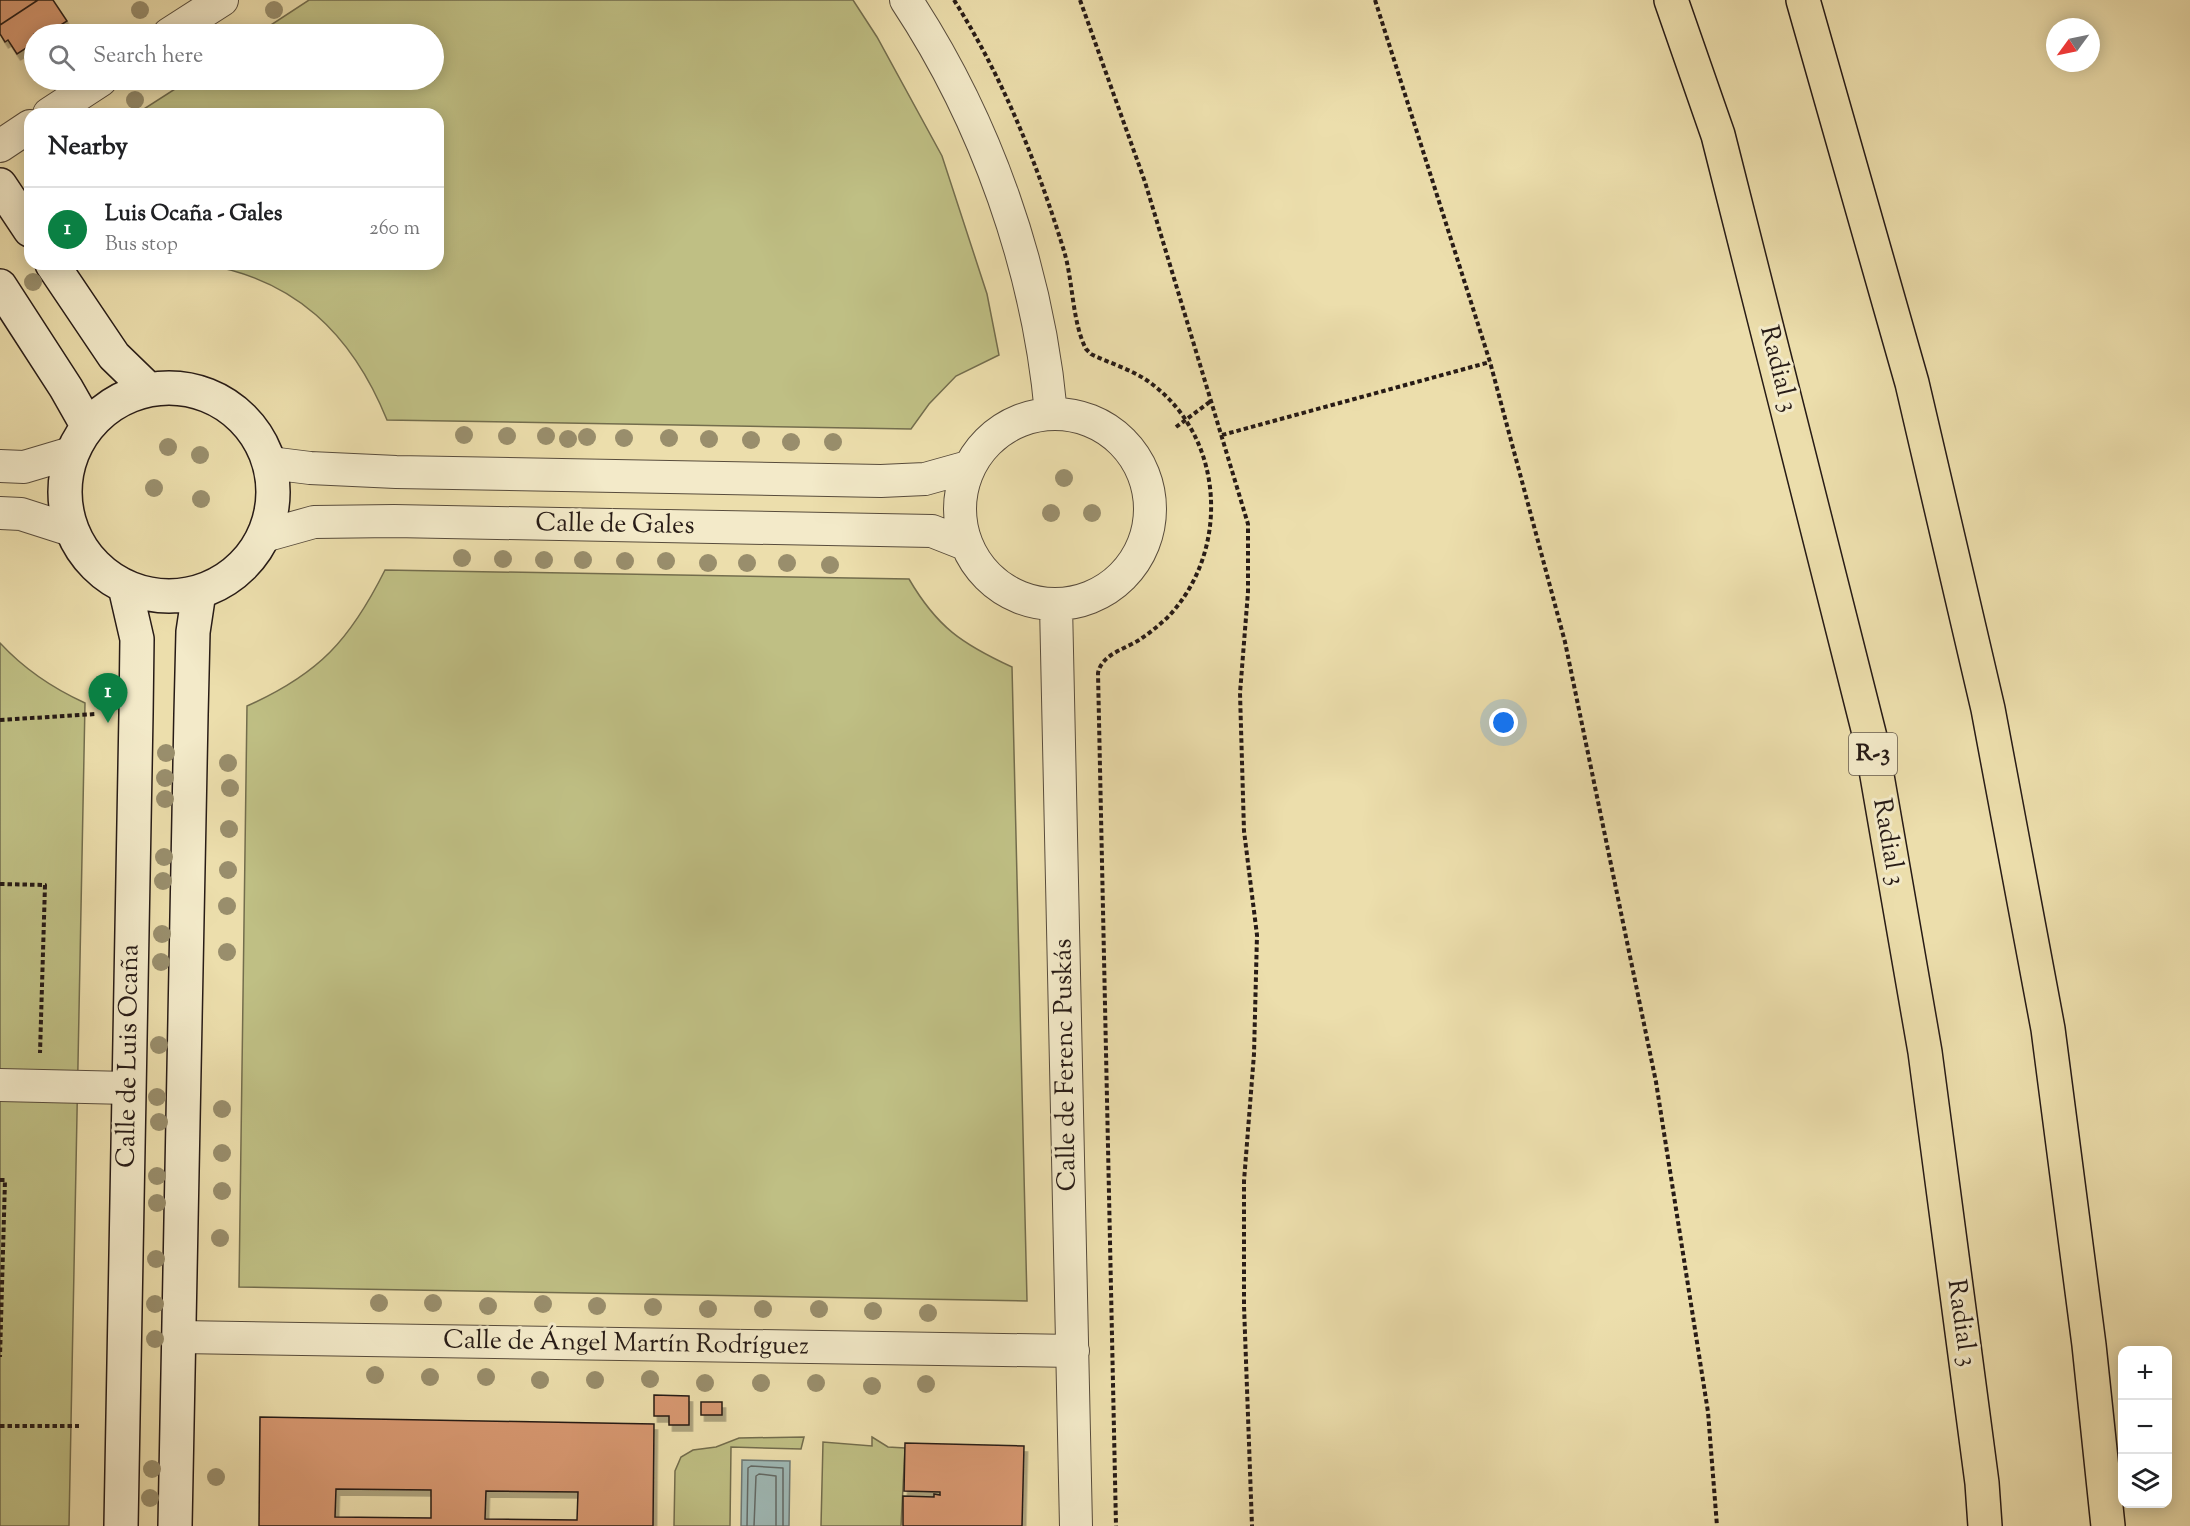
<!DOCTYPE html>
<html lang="en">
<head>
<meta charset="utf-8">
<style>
	body { margin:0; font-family:"Sorts Mill Goudy",serif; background:#f6f6f6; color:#202124 }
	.controls { position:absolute; right:18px; bottom:18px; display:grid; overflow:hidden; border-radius:12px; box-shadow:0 3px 15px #0003 }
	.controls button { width:54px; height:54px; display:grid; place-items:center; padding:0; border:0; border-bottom:2px solid #e0e0e0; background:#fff; color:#202124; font:30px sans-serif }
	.compass { position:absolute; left:2046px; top:18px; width:54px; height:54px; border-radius:50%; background:#fff; box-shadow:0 3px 15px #0003; rotate:237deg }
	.you { position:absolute; left:1504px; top:723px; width:21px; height:21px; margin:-15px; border:4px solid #fff; border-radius:50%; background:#1a73e8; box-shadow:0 0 0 9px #1a73e833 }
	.badge { display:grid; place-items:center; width:39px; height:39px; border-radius:50%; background:#0b8043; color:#fff; font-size:20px; font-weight:700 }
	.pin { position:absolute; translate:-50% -50px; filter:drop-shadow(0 2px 3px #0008) }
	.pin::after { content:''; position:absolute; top:32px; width:21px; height:18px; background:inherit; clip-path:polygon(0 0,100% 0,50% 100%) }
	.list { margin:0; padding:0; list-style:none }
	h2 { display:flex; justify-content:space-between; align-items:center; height:78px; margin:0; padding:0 24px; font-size:26px }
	h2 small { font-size:20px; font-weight:400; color:#757577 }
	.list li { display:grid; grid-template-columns:39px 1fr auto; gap:18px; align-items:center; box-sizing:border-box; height:84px; padding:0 24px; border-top:2px solid #e0e0e0 }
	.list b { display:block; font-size:22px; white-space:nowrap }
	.list p { margin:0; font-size:20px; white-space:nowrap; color:#757577 }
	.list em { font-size:20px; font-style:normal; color:#757577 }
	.icon { flex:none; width:33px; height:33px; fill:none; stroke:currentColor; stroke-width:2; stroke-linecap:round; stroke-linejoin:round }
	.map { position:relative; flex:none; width:2190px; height:1526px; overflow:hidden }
	.search { position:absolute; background:#fff; box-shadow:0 3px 15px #0003; left:24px; top:24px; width:420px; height:66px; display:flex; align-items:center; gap:15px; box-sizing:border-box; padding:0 21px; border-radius:33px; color:#757577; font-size:22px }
	.panel { position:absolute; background:#fff; box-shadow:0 3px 15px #0003; left:24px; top:108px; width:420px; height:162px; border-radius:18px }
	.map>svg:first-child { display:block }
</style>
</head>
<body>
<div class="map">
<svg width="2190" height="1526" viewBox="0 0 2190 1526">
	<defs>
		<filter id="shadow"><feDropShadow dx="3.5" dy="6" stdDeviation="0" flood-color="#0004"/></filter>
	</defs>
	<rect width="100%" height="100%" fill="#ecdeac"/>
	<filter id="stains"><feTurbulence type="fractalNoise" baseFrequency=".00333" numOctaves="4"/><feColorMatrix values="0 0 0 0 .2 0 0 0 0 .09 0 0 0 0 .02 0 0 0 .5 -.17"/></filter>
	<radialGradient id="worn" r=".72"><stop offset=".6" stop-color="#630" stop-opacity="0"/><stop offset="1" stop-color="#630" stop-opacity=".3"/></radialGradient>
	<path fill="#bfbf84" stroke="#736d4d" stroke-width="1.5" d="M309,0H853L877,37L942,156L987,294L999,355L956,376L929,404L911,429L387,420C352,334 295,278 201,264H438V114H136L189,80H434V34H257Z
		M385,570L909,579C937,627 962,644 1012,667L1027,1301L239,1287L247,706C319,674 350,640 385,570Z
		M0,643C24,669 52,688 85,703L69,1526H0Z
		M804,1437L801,1449L731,1447L730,1526H674L675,1471L681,1457L693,1450L716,1447L739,1438Z
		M872,1437L888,1447L905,1448L901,1526H821L823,1442L872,1446Z"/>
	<path fill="#9fb9b6" stroke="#6f7a76" stroke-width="1.5" d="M742,1460L790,1461L789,1526H741Z"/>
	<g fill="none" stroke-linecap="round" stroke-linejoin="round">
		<path stroke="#636a66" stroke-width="1.5" d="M747,1526L748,1468L751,1466L783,1468V1526
			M754,1526L756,1476L759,1474L776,1476V1526"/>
	</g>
	<path fill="#d79871" stroke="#271b16" stroke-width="1.5" fill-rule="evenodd" filter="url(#shadow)" d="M0,0H38L0,25Z
		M38,0H53L67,21L47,34H34V43L17,54L8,40L5,42L0,34V25Z
		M654,1395L689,1396V1425H669V1416H654Z
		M701,1402H722V1415H701Z
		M260,1417L654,1424L653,1526H259ZM336,1489L431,1490V1518L335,1517ZM486,1491L578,1492L577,1520L485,1519Z
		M905,1443L1024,1446L1022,1526H903V1496L934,1497V1494L940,1495V1492L904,1491Z"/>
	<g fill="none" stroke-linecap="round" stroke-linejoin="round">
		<g stroke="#584c3c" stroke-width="34">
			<path id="minor" d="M906,0C986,121 1038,268 1051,413
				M169,34L222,0
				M49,114L101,80
				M0,146L30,126
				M960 509a95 95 0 1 1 190 0a95 95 0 1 1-190 0Z
				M270,463L310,468L396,472L881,481L925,479L968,467
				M0,466L24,467L71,453
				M0,513L21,514L71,530
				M264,536L314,522L394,521L932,531L965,544
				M1056,605L1076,1526
				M0,1085L128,1088
				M180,1337L1073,1351"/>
		</g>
		<g stroke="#271b16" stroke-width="36">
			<path id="secondary" d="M0,185L30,230
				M52,264L114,356L148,389
				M0,286L66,388L87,425
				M65 492a104 104 0 1 1 208 0a104 104 0 1 1-208 0Z
				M121,1526L136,714L137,639L125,587
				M175,1526L191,715L193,632L199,592"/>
		</g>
		<g stroke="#271b16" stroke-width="36">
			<path id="motorway" d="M1671,0L1718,135L1871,741L1925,1052L1982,1483L1985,1526
				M1803,0L1912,383L1988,709L2048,1029L2089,1345L2108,1526"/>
		</g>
		<path stroke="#271b16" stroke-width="4" stroke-dasharray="4.5 3" stroke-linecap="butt" d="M954,0C1003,78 1037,163 1064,251C1073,280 1072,322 1086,349L1091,354C1111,364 1134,370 1152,384C1226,440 1230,553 1167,618C1159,625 1151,632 1142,638C1127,649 1102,653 1098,673L1116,1526
			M1080,0L1145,182L1248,524V592L1240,693L1244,831L1257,935L1254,1054L1244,1181V1306L1252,1526
			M1375,0L1490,362L1565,642L1656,1082L1708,1412L1717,1526
			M1176,427L1211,401
			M1222,435L1490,362
			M0,720L96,714
			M0,884L45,885L40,1053
			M0,1180H5L0,1357
			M0,1426H79"/>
		<use href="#minor" stroke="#f3eac9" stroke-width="32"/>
		<use href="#secondary" stroke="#f3eac9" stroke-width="33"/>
		<use href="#motorway" stroke="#ecdeac" stroke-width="33"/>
	</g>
	<g fill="#998e6c">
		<circle cx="140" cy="10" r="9"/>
		<circle cx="274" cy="10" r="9"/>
		<circle cx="135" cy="100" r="9"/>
		<circle cx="33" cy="282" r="9"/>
		<circle cx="464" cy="435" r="9"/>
		<circle cx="507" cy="436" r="9"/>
		<circle cx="546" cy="436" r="9"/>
		<circle cx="587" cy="437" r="9"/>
		<circle cx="624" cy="438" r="9"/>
		<circle cx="669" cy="438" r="9"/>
		<circle cx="568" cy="439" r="9"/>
		<circle cx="709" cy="439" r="9"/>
		<circle cx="751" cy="440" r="9"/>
		<circle cx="791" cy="442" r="9"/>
		<circle cx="833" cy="442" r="9"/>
		<circle cx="168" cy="447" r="9"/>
		<circle cx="200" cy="455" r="9"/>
		<circle cx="1064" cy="478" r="9"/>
		<circle cx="154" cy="488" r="9"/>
		<circle cx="201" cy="499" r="9"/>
		<circle cx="1051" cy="513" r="9"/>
		<circle cx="1092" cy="513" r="9"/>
		<circle cx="462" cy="558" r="9"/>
		<circle cx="503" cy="559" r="9"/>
		<circle cx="544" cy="560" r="9"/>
		<circle cx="583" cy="560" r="9"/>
		<circle cx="625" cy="561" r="9"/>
		<circle cx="666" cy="561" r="9"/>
		<circle cx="708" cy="563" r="9"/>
		<circle cx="747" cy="563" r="9"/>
		<circle cx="787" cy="563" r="9"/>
		<circle cx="830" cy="565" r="9"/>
		<circle cx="166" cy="753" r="9"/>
		<circle cx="228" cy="763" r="9"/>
		<circle cx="165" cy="778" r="9"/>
		<circle cx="230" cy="788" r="9"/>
		<circle cx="165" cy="799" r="9"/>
		<circle cx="229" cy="829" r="9"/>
		<circle cx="164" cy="857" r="9"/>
		<circle cx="228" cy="870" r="9"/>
		<circle cx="163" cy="881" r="9"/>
		<circle cx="227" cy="906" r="9"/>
		<circle cx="162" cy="934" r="9"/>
		<circle cx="227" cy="952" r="9"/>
		<circle cx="161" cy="962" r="9"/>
		<circle cx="159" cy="1045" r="9"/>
		<circle cx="157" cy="1097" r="9"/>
		<circle cx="222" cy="1109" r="9"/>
		<circle cx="159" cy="1122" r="9"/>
		<circle cx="222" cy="1153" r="9"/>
		<circle cx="157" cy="1176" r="9"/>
		<circle cx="222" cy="1191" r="9"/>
		<circle cx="157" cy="1203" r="9"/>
		<circle cx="220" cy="1238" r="9"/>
		<circle cx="156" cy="1259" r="9"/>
		<circle cx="379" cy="1303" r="9"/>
		<circle cx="433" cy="1303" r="9"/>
		<circle cx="155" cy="1304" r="9"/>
		<circle cx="543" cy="1304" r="9"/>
		<circle cx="488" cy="1306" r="9"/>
		<circle cx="597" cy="1306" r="9"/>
		<circle cx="653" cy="1307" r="9"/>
		<circle cx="708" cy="1309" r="9"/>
		<circle cx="763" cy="1309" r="9"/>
		<circle cx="819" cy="1309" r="9"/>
		<circle cx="873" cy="1311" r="9"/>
		<circle cx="928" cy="1313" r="9"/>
		<circle cx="155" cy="1339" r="9"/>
		<circle cx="375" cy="1375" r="9"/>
		<circle cx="430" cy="1377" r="9"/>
		<circle cx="486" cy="1377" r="9"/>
		<circle cx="650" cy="1379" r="9"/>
		<circle cx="540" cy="1380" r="9"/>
		<circle cx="595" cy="1380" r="9"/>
		<circle cx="705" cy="1383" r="9"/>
		<circle cx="761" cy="1383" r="9"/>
		<circle cx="816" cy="1383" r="9"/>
		<circle cx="926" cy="1384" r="9"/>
		<circle cx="872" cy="1386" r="9"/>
		<circle cx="152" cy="1469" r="9"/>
		<circle cx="216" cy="1477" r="9"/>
		<circle cx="150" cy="1498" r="9"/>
	</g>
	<g text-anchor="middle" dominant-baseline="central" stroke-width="6" stroke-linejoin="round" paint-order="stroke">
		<rect fill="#f3eac9" stroke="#64594c" stroke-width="1.5" x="1849" y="733" width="48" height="42" rx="4.5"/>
		<g font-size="24" font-weight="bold" fill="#271b16">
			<text x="1873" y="754">R-3</text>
		</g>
		<g font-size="26" fill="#271b16" stroke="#f3eac9">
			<text transform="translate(1778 369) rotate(76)">Radial 3</text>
			<text transform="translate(615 525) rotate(1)">Calle de Gales</text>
			<text transform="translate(1888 842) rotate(80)">Radial 3</text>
			<text transform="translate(129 1056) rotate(-89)">Calle de Luis Ocaña</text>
			<text transform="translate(1066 1065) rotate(-91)">Calle de Ferenc Puskás</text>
			<text transform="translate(1961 1323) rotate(82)">Radial 3</text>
			<text transform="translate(626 1344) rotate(1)">Calle de Ángel Martín Rodríguez</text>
		</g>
	</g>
	<rect width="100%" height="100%" filter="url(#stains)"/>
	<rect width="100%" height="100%" fill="url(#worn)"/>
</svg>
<div class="controls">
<button>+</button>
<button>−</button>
<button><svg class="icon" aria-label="layers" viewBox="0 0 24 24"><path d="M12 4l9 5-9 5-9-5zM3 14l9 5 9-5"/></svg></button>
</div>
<svg class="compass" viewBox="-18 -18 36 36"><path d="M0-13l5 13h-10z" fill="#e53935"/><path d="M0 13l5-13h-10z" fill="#757577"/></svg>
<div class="you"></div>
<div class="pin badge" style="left:108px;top:723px">1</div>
<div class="search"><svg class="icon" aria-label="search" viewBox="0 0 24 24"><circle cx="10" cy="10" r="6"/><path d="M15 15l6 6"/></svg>Search here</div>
<section class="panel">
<h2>Nearby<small></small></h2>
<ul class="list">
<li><span class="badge">1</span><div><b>Luis Ocaña - Gales</b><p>Bus stop</p></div><em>260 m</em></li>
</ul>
</section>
</div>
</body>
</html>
